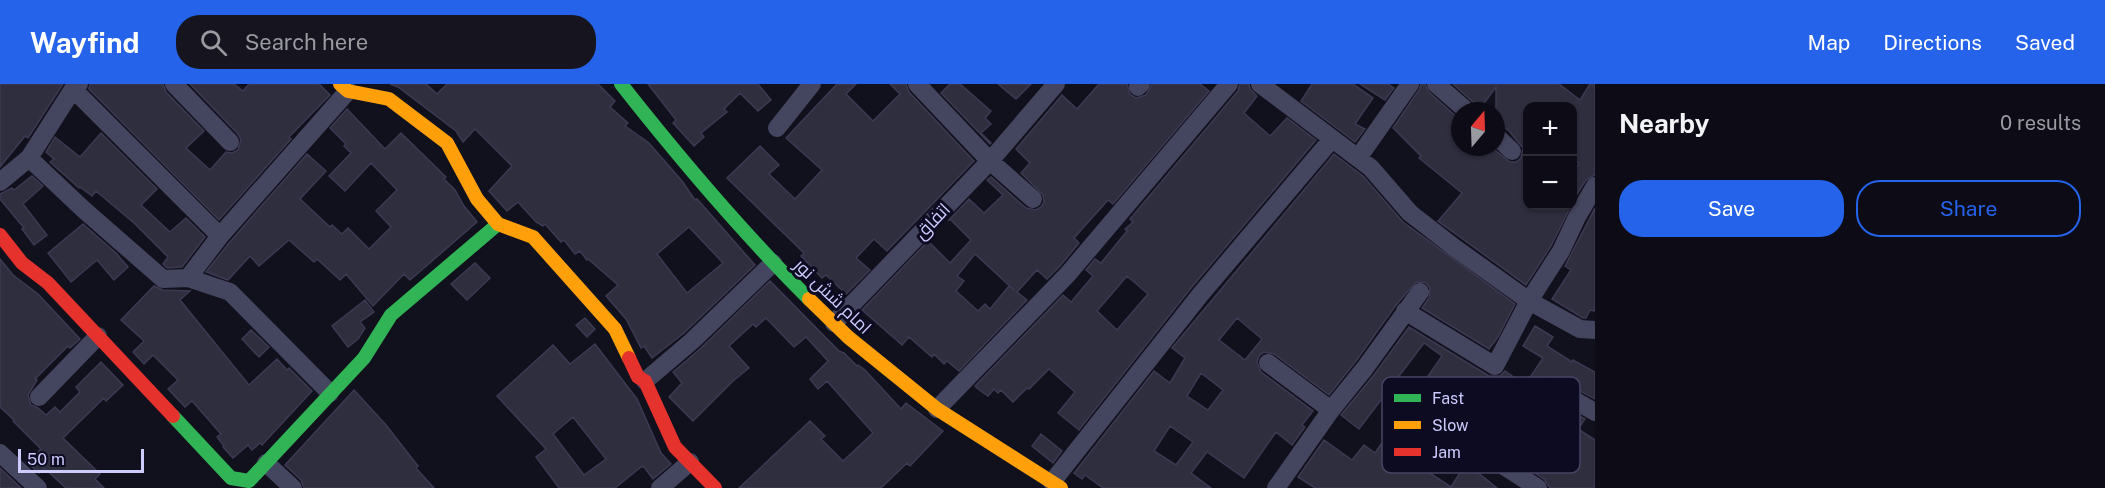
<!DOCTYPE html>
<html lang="en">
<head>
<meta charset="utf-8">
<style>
	body { margin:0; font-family:"Public Sans",Cairo,sans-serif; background:#16151f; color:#f1f3f6 }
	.controls { position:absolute; right:18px; top:18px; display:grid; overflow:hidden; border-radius:12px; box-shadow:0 2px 4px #0004 }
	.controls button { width:54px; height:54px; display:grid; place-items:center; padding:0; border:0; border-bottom:2px solid #2d2c35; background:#0d0c16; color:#f1f3f6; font:30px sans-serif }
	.compass { position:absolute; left:1451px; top:18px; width:54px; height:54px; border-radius:50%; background:#0d0c16; box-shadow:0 2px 4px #0004; rotate:19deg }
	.scale { position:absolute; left:18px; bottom:15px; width:126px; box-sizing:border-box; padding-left:6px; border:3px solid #ceccff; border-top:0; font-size:16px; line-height:21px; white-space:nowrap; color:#ceccff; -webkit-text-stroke:4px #0d0b22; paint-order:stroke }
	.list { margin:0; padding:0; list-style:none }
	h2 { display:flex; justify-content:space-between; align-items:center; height:78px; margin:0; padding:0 24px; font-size:26px }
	h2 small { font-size:20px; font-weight:400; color:#9a9ba1 }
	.actions { display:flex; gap:12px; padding:18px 24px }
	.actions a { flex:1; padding:14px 0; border:2px solid #2563eb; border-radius:24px; text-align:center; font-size:21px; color:#2563eb }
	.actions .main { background:#2563eb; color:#fff }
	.icon { flex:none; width:33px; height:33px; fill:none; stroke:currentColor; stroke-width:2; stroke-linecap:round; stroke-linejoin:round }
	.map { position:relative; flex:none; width:1595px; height:404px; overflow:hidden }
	header { display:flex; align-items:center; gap:36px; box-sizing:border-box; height:84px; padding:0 30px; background:#2563eb; color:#fff }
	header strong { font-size:28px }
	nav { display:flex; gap:33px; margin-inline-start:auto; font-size:21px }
	.search { width:420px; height:54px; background:#16151f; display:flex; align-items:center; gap:15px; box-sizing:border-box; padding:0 21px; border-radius:24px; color:#9a9ba1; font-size:22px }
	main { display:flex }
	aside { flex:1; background:#0d0c16 }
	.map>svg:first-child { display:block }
</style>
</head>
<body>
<header>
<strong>Wayfind</strong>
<div class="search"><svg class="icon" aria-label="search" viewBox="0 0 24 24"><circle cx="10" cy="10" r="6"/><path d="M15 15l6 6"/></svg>Search here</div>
<nav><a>Map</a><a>Directions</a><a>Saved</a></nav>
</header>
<main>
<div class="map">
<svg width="1595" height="404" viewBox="0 0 1595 404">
	<rect width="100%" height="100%" fill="#11101d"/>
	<path fill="#2f2e3f" stroke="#3c3952" stroke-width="1.5" fill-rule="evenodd" d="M0,0H63L28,54L25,52L0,83Z
		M90,0H163L166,8L204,47L186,64L210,86L226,68L232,69L238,66L241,56L238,50L190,0H234L243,7L249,0H319L330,11L289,53L291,55L219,136L89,5Z
		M390,0H426L437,10L447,0H598L615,17L610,23L628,39L625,42L649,59L682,97L695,116L697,115L755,181L684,249L652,274L644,262L641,264L626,235L606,212L618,201L588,175L587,176L580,167L575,170L564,156L561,158L545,140L543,142L536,138L518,118L507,127L489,107L512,82L475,45L463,58L456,47L398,3ZM689,143L723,179L687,209L657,170Z
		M648,0H758L771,16L758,27L740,9L724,25L727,28L701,49L704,53L694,62L673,39L676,36Z
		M837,0H856L846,10L873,37L900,10L890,0H906L909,8L974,77L887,167L874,155L856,174L870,186L846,210L826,191L822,194L801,172L804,169L727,94L760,62L779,81L769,90L795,115L822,86L786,54Z
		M950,0H960L991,27L985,34L991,40L981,49L991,59L990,60L941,9Z
		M998,0H1031L1016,15Z
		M1099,0H1127L1130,10L1136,14L1146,11L1152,0H1200L1209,7L1113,120L1108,116L1074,154L1079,159L1060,182L1047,195L1037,186L1017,208L1027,216L959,287L947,277L944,280L934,270L932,273L909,253L902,261L862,226L928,157L950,179L971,156L950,135L948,137L969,115L984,129L1003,111L987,96L991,93L1026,124L1036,126L1041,123L1044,118L1043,111L1021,89L1030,79L1016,65L1062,11L1077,25ZM975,170L1014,206L1009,202L990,225L985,220L978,227L956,207L964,197L957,192Z
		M1240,0H1249L1250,5L1257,12L1244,29L1270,52L1287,34L1316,56L1191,204L1079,346L1058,329L1075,308L1049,285L1029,305L1027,304L1013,318L1001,306L998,309L994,305L988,312L978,305L975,302L1063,211L1071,218L1093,192L1086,186L1095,175L1101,179L1127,147L1125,145L1133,138L1130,135L1238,7ZM1127,192L1148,210L1117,246L1097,227Z
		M1312,0H1353L1373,14L1355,40L1365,45L1355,58L1301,17Z
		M1360,0H1388L1394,4L1385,16Z
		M1421,0H1425L1429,8L1460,36V63H1491L1510,78H1516L1521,74L1523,64L1509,47L1496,37V3L1479,26L1474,19L1453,0H1559L1580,16L1590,0H1595V91L1586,96L1572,118V91L1579,79L1572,76V22H1527V122H1571L1551,162L1526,201L1438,137L1462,109L1419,74L1421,72L1393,44L1419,6Z
		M347,25L385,65L401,49L446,93L444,95L455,106L464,122L477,138L410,196L404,190L373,222L346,190L340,196L317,175L314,178L289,156L259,182L250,172L228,196L206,188L229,159L307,70L326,87L300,115L330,143L332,141L342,150L348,144L369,165L391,143L376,127L397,106L371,79L345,107L329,92L351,69L344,62L346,60L330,44Z
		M101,49L157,105L141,121L170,148L186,134L205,153L182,183L167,184L163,180L168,173L134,139L96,107L92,112L80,103L79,104L50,78L54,75L46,68L55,53L80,73Z
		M1334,70L1363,92L1403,138L1515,220L1498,253L1489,265L1422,224L1429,214L1430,204L1426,199L1416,198L1396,221L1356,277L1329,311L1274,270L1264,268L1259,272L1257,278L1261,288L1313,327L1302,341L1305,343L1292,361L1276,348L1244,394L1207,368L1191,389L1211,404H1103L1085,391L1082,395L1074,389L1154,287L1170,299L1185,274L1172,264ZM1237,234L1262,255L1245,276L1219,256ZM1201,289L1223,306L1208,326L1187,312ZM1170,342L1193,358L1176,381L1154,367Z
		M32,92L43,102L23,120L47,151L34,161L22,145L24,144L0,115V110L12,104L14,106Z
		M1595,124V227L1590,226L1586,234H1583L1552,215L1571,186L1565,182Z
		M83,140L116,169L128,183L114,196L97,176L71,198L48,169Z
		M0,175L13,191L38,210L80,255L70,264L68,262L35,295L37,296L28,311L31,321L38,324L46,331L55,323L60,328L80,308L76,303L101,278L123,301L106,317L104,314L63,354L100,390L95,395L104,404H66L44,384L39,389L26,378L41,365L13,337L14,336L0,323Z
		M475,179L490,194L467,216L451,200Z
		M770,197L839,267L844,269L857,282L858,281L865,286L901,325L906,319L943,347L910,382L907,379L881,404H739L810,337L825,352L821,355L843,377L873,349L827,297L818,305L810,295L828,277L806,253L794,263L766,234L756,243L753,240L729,262L749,284L733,297L693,337L669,313L682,299L673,288L700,265Z
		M154,202L163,206L190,207L180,216L249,301L277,275L287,286L289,284L312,307L262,361L260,359L252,366L248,361L233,374L223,363L224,362L217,353L221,350L192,317L185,323L168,305L178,296L153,271L144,280L133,268L144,257L121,236Z
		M365,216L374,228L360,238L365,244L358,255L348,263L332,242Z
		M585,234L595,245L587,253L576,241Z
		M1535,242L1553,253L1547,262L1572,278L1573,276L1595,288V315L1552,292L1545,294L1540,302L1541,308L1545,313L1585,335L1578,345L1595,356V404H1550L1544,395L1497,364L1503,354L1481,337L1468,355L1435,335L1427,347L1444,361L1425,386L1451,403L1466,379L1497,404H1315L1298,393L1324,356L1352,376L1364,361L1375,369L1442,272L1424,259L1359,345L1341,331L1374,291L1409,243L1489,292H1500L1505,287L1525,301L1543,274L1523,262Z
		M251,246L269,263L259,273L242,255Z
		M595,260L637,315L661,369L671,380L653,395L644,383H641L615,404H559L536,373L546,365L497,312L553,261L570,280ZM573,333L606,375L584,391L553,350Z
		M354,306L386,341L418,382L416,384L434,404H304L301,396L285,381Z
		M1041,350L1062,367L1053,379L1032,362Z
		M0,384L21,404H0Z"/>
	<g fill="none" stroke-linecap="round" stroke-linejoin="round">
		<path stroke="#44455e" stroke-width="18" d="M174,0L230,58
			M917,0L990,77L1056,0
			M1260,0L1371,84L1410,129L1455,164L1529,217L1495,282L1405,227
			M1436,0L1467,27
			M1138,3L1141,0
			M73,5L220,152
			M777,44L812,0
			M1496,52L1512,67
			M29,74L83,125L163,195L188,194L230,208L330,309
			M1358,74L1410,0
			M0,98L29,74L73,5L79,0
			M1595,102L1577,133L1561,167L1529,217L1580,245L1595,246
			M188,194L220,152L348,7
			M834,239L990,77L1033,115
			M1268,279L1331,326L1276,404
			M645,297L692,257L773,179
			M1551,303L1595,328
			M39,313L98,252
			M937,325L1068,190L1229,0
			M1331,326L1365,284L1420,208
			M1482,368L1538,404
			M0,369L38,404
			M266,379L293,404
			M1052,398L1200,211L1332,55
			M660,404L690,378"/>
		<path stroke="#30b455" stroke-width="14" d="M621,0C680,75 742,148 809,215
			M173,332L231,394L249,397L364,274L391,231L498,140"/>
		<path stroke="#ff9f0a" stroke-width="14" d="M340,0L348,7L389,15L447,59L477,115L498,140L533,153L615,245L629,274
			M809,215L848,253L937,325L1061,404"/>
		<path stroke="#e5322d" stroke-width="14" d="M0,151L22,179L48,199L173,332
			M629,274L638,293L645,297L675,363L715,404"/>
	</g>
	<g text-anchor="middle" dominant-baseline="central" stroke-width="6" stroke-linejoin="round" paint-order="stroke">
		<g font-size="18" fill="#ceccff" stroke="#0d0b22">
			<text transform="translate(932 137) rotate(-46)">اتفاق</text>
			<text transform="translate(833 212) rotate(44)">امام شش نور</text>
		</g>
	</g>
	<rect x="1382" y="293" width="198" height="96" rx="9" fill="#0d0b22" stroke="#474564" stroke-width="1.5"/>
	<rect x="1394" y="310" width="27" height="8" fill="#30b455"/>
	<rect x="1394" y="337" width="27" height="8" fill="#ff9f0a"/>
	<rect x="1394" y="364" width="27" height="8" fill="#e5322d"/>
	<g font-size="16" fill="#ceccff">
		<text x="1432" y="320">Fast</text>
		<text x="1432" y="347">Slow</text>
		<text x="1432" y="374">Jam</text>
	</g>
</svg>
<div class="controls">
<button>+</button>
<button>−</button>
</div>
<svg class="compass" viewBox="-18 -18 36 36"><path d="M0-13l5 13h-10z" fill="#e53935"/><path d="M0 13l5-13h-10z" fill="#9a9ba1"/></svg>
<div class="scale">50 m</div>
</div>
<aside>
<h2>Nearby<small>0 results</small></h2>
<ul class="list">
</ul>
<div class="actions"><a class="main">Save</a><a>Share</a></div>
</aside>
</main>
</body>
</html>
